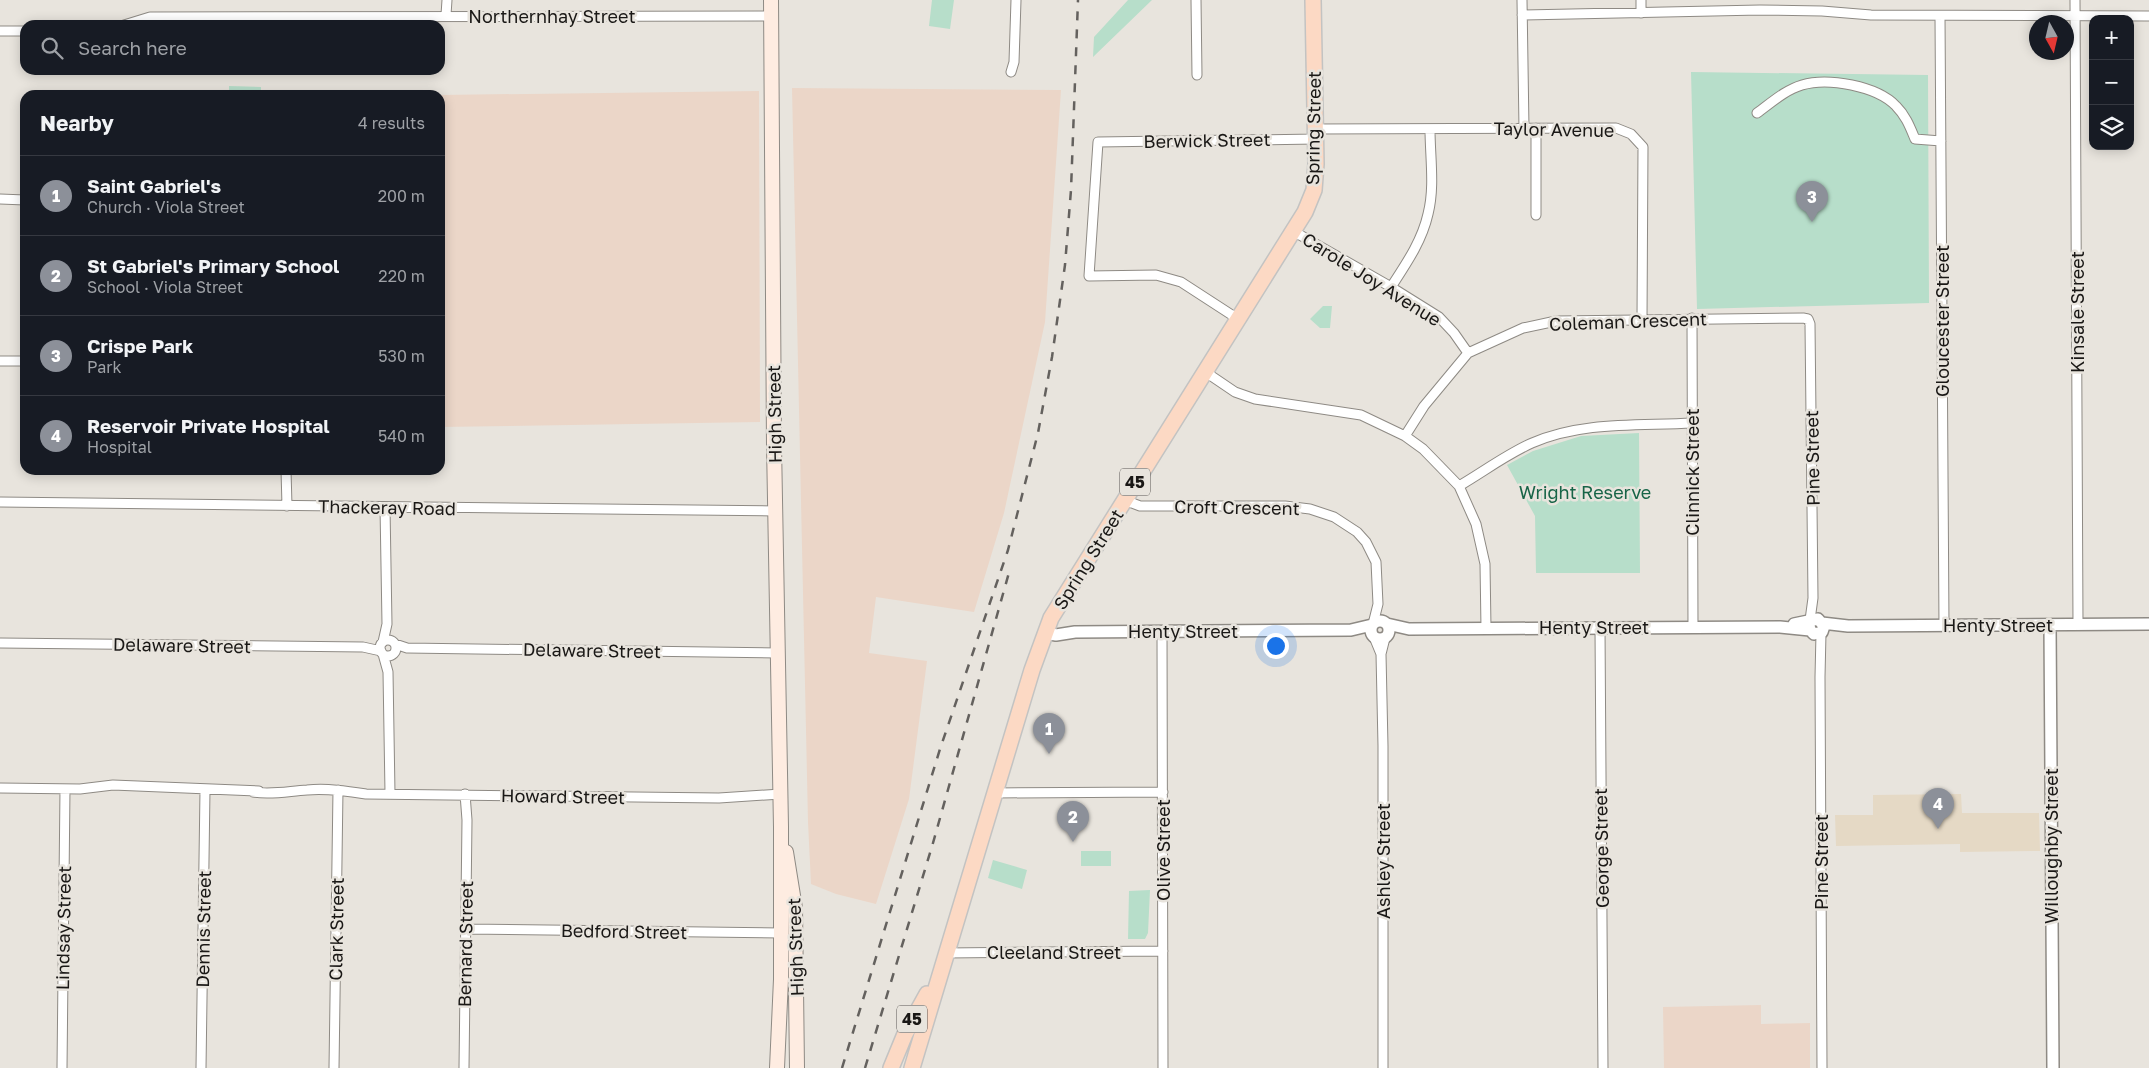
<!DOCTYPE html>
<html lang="en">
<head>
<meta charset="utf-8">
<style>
	body { margin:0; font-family:"Golos Text",sans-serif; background:#242831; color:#f1f3f6 }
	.controls { position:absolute; right:15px; top:15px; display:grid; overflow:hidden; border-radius:10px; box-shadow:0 2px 12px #0003 }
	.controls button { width:45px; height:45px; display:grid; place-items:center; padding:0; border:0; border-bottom:1px solid #363941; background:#171b24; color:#f1f3f6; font:25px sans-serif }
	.compass { position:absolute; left:2029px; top:15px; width:45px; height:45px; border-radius:50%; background:#171b24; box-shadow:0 2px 12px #0003; rotate:172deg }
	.you { position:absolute; left:1275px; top:645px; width:18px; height:18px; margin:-12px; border:4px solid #fff; border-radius:50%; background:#1a73e8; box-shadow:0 0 0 8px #1a73e833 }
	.badge { display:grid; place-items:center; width:32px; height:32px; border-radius:50%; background:#8c9099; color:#fff; font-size:16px; font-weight:700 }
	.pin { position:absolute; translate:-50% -41px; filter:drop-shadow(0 1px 2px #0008) }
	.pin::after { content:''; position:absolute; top:26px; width:18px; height:15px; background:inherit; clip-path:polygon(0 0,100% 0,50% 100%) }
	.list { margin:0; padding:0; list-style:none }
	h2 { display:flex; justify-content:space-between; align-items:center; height:65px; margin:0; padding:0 20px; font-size:21px }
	h2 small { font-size:16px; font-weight:400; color:#9ea1a6 }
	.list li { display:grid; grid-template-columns:32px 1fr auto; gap:15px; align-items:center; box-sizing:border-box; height:80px; padding:0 20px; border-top:1px solid #363941 }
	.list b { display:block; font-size:19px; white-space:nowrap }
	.list p { margin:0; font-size:16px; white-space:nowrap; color:#9ea1a6 }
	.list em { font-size:16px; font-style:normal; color:#9ea1a6 }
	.icon { flex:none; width:28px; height:28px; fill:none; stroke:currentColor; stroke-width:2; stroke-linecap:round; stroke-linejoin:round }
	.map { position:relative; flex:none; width:2149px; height:1068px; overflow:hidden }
	.search { position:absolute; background:#171b24; box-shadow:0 2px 12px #0003; left:20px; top:20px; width:425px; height:55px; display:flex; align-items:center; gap:12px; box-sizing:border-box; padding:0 18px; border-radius:15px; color:#9ea1a6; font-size:19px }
	.panel { position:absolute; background:#171b24; box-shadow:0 2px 12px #0003; left:20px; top:90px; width:425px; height:385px; border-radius:15px }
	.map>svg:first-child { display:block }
</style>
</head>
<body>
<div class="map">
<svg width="2149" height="1068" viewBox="0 0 2149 1068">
	<rect width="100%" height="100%" fill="#e8e4dd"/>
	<path fill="#ebd6c8" d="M792,88L1061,90L1045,322L1004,513L974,612L876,597L869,653L927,661L909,799L876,904L836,894L811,884L808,822Z
		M759,91L760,422L440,427V95Z
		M1761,1005V1024L1810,1023V1068H1664L1663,1007Z"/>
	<path fill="#e5d9c5" d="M1961,794L1962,813H2039L2040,851L1960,852V844L1836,846L1835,815H1873V795Z"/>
	<path fill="#b7deca" d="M932,0H954L950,29L929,26Z
		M1128,0H1152L1093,57L1094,37Z
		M1691,72L1928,75L1929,303L1697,309Z
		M229,86L261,87V91H251V95H229Z
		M1323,306H1332L1330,328H1320L1310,319Z
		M1639,433L1640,573H1536L1535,516L1507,465L1533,451L1581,436Z
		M1081,851H1111V866H1081Z
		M993,860L1027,870L1022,889L988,878Z
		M1150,890L1148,933L1145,939H1128L1129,891Z"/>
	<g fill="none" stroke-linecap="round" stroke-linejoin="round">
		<g stroke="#8e8a84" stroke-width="11">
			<path id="minor" d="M1196,0L1197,75
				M1522,0L1524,128
				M1641,0V13
				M2075,0L2078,625
				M446,15L447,0
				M1522,15L1760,10L1822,11L1871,15L2149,16
				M1940,16L1944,626
				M124,25L150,17L771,16
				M0,31H25
				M1011,72L1014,62L1016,0
				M1757,113C1771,103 1785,90 1802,85C1828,77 1877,86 1896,106C1906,116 1910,127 1915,139L1941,141
				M1536,128V215
				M1316,129L1616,128L1631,134L1643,147L1642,320
				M0,199L25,200
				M1293,231L1391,287L1439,317L1454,333L1468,353
				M1391,287C1406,264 1422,241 1428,214C1435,187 1430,157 1430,129
				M1692,318L1693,627
				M1238,319L1181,282L1156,275L1089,276L1098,142L1316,139
				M0,361H25
				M1204,371L1235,392L1255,399L1361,415L1405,436L1423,449L1459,486L1476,524L1485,564L1486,628
				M1405,436L1424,406L1468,353L1523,328L1556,321L1803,318L1808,319L1810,324L1813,598L1810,620
				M286,470L287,506
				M1459,486C1483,472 1507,454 1532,443C1582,421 1639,426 1692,423
				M1124,500L1140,506H1285L1310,509L1334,517L1357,532L1366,542L1376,562L1378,604L1373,624
				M0,502L775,511
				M1600,628L1603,1068
				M1162,631L1163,1068
				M1821,633L1820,677L1822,1068
				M1374,637L1381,654
				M380 648a8 8 0 1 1 16 0a8 8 0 1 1-16 0Z
				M383,642L387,624L385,507
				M0,643L363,647L381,651
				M395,644L407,648L778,653
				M383,654L388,672L390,793
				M0,788L80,789L113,785L259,791
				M253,792C272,795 289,791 307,790C327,788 347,791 366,794L719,798L781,794
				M995,793L1163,792
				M466,929L781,933
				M946,953L1163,951
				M62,1068L65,789
				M201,1068L205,790
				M334,1068L338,790
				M464,1068L467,820L465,794
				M1383,1068V746L1381,654L1385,638"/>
		</g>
		<g stroke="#8e8a84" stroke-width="14">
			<path id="tertiary" d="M1371 630a9 9 0 1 1 18 0a9 9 0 1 1-18 0Z
				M1822,623L1848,626L2149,624
				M1387,624L1409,629L1780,627L1810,630
				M1794,624L1818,619L1824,626L1822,632L1814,634L1810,630L1809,625
				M2050,625L2053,1068
				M1045,633L1056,635L1075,632L1351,630L1372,625"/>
		</g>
		<g stroke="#8e8a84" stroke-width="16">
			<path id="secondary" d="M771,0L774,445L781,827V979L777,1068
				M786,852L795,908L797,1068"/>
		</g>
		<g stroke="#c3c3c2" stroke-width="18">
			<path id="primary" d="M891,1068L905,1034L927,994
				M912,1068L1032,670L1051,618L1305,212L1314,190L1316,164L1313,0"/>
		</g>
		<use href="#minor" stroke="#fff" stroke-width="9"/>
		<use href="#tertiary" stroke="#fff" stroke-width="11"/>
		<use href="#secondary" stroke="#feece1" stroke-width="14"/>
		<use href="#primary" stroke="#fcd9c4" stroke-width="15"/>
		<path stroke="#64615e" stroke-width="2.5" stroke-dasharray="9 9" stroke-linecap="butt" d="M842,1068L940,749L1008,550L1038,433L1052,357L1065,265L1071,190L1078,0
			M865,1068L933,843L1010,569"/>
	</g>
	<g text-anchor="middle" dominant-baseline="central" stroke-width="5" stroke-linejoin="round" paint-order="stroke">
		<g fill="#e8e4dd" stroke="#585552" stroke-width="1">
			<rect x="1120" y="468.5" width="30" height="27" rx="4"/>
			<rect x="897" y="1005.5" width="30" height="27" rx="4"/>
		</g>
		<g font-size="16" font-weight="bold" fill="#1a1816">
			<text x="1135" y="482">45</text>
			<text x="912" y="1019">45</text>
		</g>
		<g font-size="18" fill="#1a1816" stroke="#e8e4dd">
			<text x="552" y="16">Northernhay Street</text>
			<text transform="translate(1313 128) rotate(-89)">Spring Street</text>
			<text transform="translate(1554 129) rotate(1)">Taylor Avenue</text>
			<text transform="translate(1207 140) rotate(-1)">Berwick Street</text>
			<text transform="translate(1372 279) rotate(32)">Carole Joy Avenue</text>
			<text transform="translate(2077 312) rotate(-90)">Kinsale Street</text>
			<text transform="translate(1628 321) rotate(-2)">Coleman Crescent</text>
			<text transform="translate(1942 321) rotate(-90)">Gloucester Street</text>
			<text transform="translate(774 414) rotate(-91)">High Street</text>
			<text transform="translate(1812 458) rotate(-91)">Pine Street</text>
			<text transform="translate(1692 472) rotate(-90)">Clinnick Street</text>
			<text transform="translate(387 507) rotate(1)">Thackeray Road</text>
			<text transform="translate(1237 507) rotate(1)">Croft Crescent</text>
			<text transform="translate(1088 559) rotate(-58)">Spring Street</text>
			<text x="1998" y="625">Henty Street</text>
			<text x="1594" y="627">Henty Street</text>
			<text x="1183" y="631">Henty Street</text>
			<text transform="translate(182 645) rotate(1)">Delaware Street</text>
			<text transform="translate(592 650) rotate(1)">Delaware Street</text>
			<text transform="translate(563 796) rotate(1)">Howard Street</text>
			<text transform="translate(2051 846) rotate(-90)">Willoughby Street</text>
			<text transform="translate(1601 848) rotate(-91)">George Street</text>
			<text transform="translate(1163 850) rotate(-90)">Olive Street</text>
			<text transform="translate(1383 861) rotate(-90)">Ashley Street</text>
			<text transform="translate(1821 862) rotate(-90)">Pine Street</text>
			<text transform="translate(63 928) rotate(-89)">Lindsay Street</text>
			<text transform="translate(203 929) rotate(-89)">Dennis Street</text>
			<text transform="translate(336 929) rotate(-89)">Clark Street</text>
			<text transform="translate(624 931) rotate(1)">Bedford Street</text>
			<text transform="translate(465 944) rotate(-89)">Bernard Street</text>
			<text transform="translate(795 947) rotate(-92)">High Street</text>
			<text x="1054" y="952">Cleeland Street</text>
		</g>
		<g font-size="18" fill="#176447" stroke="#e8e4dd">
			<text x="1585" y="492">Wright Reserve</text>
		</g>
	</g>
</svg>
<div class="controls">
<button>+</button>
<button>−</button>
<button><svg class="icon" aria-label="layers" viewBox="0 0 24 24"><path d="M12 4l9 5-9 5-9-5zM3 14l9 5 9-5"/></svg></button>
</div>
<svg class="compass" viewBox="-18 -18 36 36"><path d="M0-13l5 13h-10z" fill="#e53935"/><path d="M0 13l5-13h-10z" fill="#9ea1a6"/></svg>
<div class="you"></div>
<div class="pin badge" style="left:1049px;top:754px">1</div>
<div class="pin badge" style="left:1073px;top:842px">2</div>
<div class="pin badge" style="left:1812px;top:222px">3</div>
<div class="pin badge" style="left:1938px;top:829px">4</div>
<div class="search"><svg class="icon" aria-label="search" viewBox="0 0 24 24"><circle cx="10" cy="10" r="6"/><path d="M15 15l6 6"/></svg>Search here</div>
<section class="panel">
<h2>Nearby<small>4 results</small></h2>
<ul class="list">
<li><span class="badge">1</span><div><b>Saint Gabriel's</b><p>Church · Viola Street</p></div><em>200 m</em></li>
<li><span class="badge">2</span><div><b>St Gabriel's Primary School</b><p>School · Viola Street</p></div><em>220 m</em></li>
<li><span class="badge">3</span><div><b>Crispe Park</b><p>Park</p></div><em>530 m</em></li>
<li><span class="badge">4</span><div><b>Reservoir Private Hospital</b><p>Hospital</p></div><em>540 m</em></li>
</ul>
</section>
</div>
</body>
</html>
